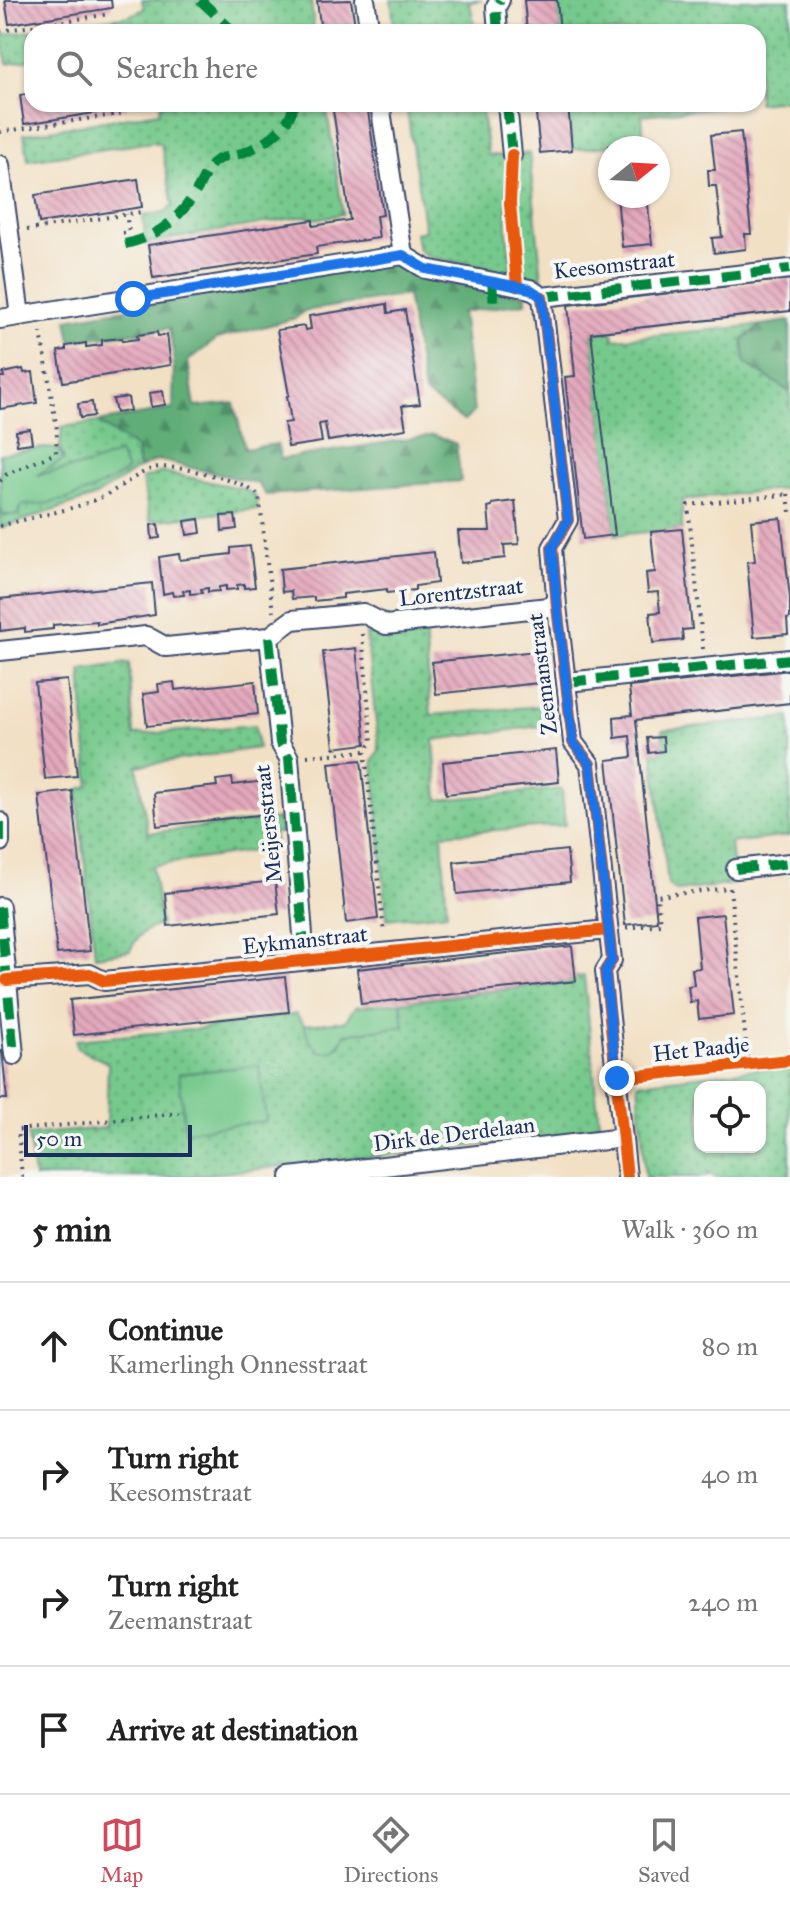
<!DOCTYPE html>
<html lang="en">
<head>
<meta charset="utf-8">
<style>
	body { margin:0; font-family:"IM FELL Great Primer",serif; background:#f2f2f2; color:#222 }
	.controls { position:absolute; right:24px; bottom:24px; display:grid; overflow:hidden; border-radius:16px; box-shadow:0 2px 6px #0004 }
	.controls button { width:72px; height:72px; display:grid; place-items:center; padding:0; border:0; border-bottom:2px solid #e0e0e0; background:#fff; color:#222; font:40px sans-serif }
	.compass { position:absolute; left:598px; top:136px; width:72px; height:72px; border-radius:50%; background:#fff; box-shadow:0 2px 6px #0004; rotate:72deg }
	.scale { position:absolute; left:24px; bottom:20px; width:168px; box-sizing:border-box; padding-left:8px; border:4px solid #1b2f5e; border-top:0; font-size:22px; line-height:28px; white-space:nowrap; color:#1b2f5e; -webkit-text-stroke:6px #f6f6f2; paint-order:stroke }
	.stop { position:absolute; width:24px; height:24px; margin:-18px; border:6px solid #1a73e8; border-radius:50%; background:#fff }
	.stop.end { background:#1a73e8; border-color:#fff; box-shadow:0 2px 8px #0008 }
	.list { margin:0; padding:0; list-style:none }
	h2 { display:flex; justify-content:space-between; align-items:center; height:104px; margin:0; padding:0 32px; font-size:34px }
	h2 small { font-size:26px; font-weight:400; color:#767676 }
	.list li { display:grid; grid-template-columns:52px 1fr auto; gap:24px; align-items:center; box-sizing:border-box; height:128px; padding:0 32px; border-top:2px solid #e0e0e0 }
	.list b { display:block; font-size:30px; white-space:nowrap }
	.list p { margin:0; font-size:26px; white-space:nowrap; color:#767676 }
	.list em { font-size:26px; font-style:normal; color:#767676 }
	.icon { flex:none; width:44px; height:44px; fill:none; stroke:currentColor; stroke-width:2; stroke-linecap:round; stroke-linejoin:round }
	.map { position:relative; flex:none; width:790px; height:1177px; overflow:hidden }
	.search { position:absolute; background:#fff; box-shadow:0 2px 6px #0004; left:24px; right:24px; top:24px; height:88px; display:flex; align-items:center; gap:20px; box-sizing:border-box; padding:0 28px; border-radius:24px; color:#767676; font-size:30px }
	.sheet { height:616px; background:#fff }
	nav { display:flex; justify-content:space-around; align-items:center; box-sizing:border-box; height:112px; border-top:2px solid #e0e0e0; background:#fff; font-size:22px; color:#767676 }
	nav a { display:grid; justify-items:center; gap:4px }
	nav .on { color:#d1495b }
	.map>svg:first-child { display:block }
</style>
</head>
<body>
<div class="map">
<svg width="790" height="1177" viewBox="0 0 790 1177">
	<defs>
		<pattern id="grass-dots" width="8" height="8" patternUnits="userSpaceOnUse" patternTransform="scale(2)"><rect width="8" height="8" fill="#76c98c"/><path d="M2 2h.1M6 6h.1" fill="none" stroke="#60a476" stroke-width="1.8" stroke-linecap="round"/></pattern>
		<pattern id="forest-firs" width="22" height="20" patternUnits="userSpaceOnUse" patternTransform="scale(2)"><rect width="22" height="20" fill="#60ad78"/><path d="M5 1l3.5 6h-7zM16 11l3.5 6h-7z" fill="#4e8d66"/></pattern>
		<pattern id="building-back-hatch" width="6" height="6" patternUnits="userSpaceOnUse" patternTransform="scale(2)"><rect width="6" height="6" fill="#e4a8bc"/><path d="M-1 5l2 2M0 0l6 6M5-1l2 2" fill="none" stroke="#b8899c"/></pattern>
	</defs>
	<rect width="100%" height="100%" fill="#f6f6f2"/>
	<filter id="ink" filterUnits="userSpaceOnUse"><feTurbulence type="fractalNoise" baseFrequency=".0125" numOctaves="2"/><feDisplacementMap in="SourceGraphic" scale="16" xChannelSelector="R" yChannelSelector="G"/><feConvolveMatrix kernelMatrix="1 2 1 2 8 2 1 2 1" color-interpolation-filters="sRGB"/></filter>
	<filter id="wash" filterUnits="userSpaceOnUse"><feTurbulence type="fractalNoise" baseFrequency=".006" numOctaves="4" result="noise"/><feDisplacementMap in="SourceGraphic" scale="32" xChannelSelector="R" yChannelSelector="G"/><feGaussianBlur stdDeviation="1.8" result="paint"/><feColorMatrix in="noise" values="0 0 0 0 0 0 0 0 0 0 0 0 0 0 0 0 0 1.4 0 .05"/><feComposite in="paint" operator="in"/></filter>
	<g filter="url(#wash)">
		<rect width="100%" height="100%" fill="#f2e0c4"/>
		<path fill="url(#grass-dots)" stroke="#487c75" stroke-width="2" fill-rule="evenodd" d="M142,0H311L314,32H32V60L7,64L2,35L129,16L144,9Z
			M391,0H482L470,2L474,25L490,24L491,32H395Z
			M557,0H790V99L758,103V32H560Z
			M161,104H326L343,214L316,219L306,216L146,243L143,216L165,212L173,206L161,144L153,142L28,160L24,134L159,112Z
			M406,104H497L481,106L488,155L507,156V232L512,272L429,257L419,250L415,233L425,231Z
			M568,104H745L642,115L644,142L572,150Z
			M529,153L542,279L522,274L516,193L518,155Z
			M762,325L743,340L745,363L790,392V488L682,500V529L615,535L591,333L612,331L614,339Z
			M97,422L136,448L139,468L94,497L0,528V508L4,515H17L34,476L64,459L60,448L62,427Z
			M163,472L244,489L255,496L258,509L150,521L142,479Z
			M425,628L431,715L554,705L556,724L434,740L438,800L562,789L565,825L442,834L447,913L387,919L373,761L379,750L366,634Z
			M129,663L134,735L255,725L258,748L137,766L148,833L278,819L281,833H273L275,848L152,866L161,925C144,929 137,935 130,951L95,956L77,790L88,786L89,783L81,670Z
			M790,717V836L730,843L734,884L676,891L668,885L653,753L664,751L662,730Z
			M584,976L600,1132L183,1177H34L28,1135L106,1128L108,1063L77,1048L76,1040L197,1029L296,1014L305,1026L340,1046L345,1034L403,1026L401,1002L575,981L576,977Z
			M790,1065V1177H716L709,1174L705,1177H645L638,1083ZM700,1087H760V1147H700Z"/>
		<path fill="url(#forest-firs)" stroke="#3e6e6b" stroke-width="2" d="M400,261L428,281L526,295V303L462,312L474,412L464,421L424,393L407,295L304,311L296,318L217,339L188,361L195,407L234,403L245,449L277,444L281,459L434,435L456,444L461,481L266,495L257,483L158,460L139,468L136,448L97,422L173,409L174,358L169,328L71,341L67,319Z
			M790,321V392L745,363L743,340L762,325Z"/>
		<path fill="#76c98c" stroke="#487c75" stroke-width="2" d="M44,448L57,449L64,459L37,475L88,465L119,453L127,471C94,492 61,505 22,505L17,515H4L0,508V454Z
			M401,1002L404,1026L345,1034C339,1047 335,1053 320,1052L309,1040L304,1025L345,1021L355,1007Z
			M259,1065L266,1121L185,1131L179,1074Z"/>
		<g id="blocks">
			<path fill="url(#building-back-hatch)" d="M5,0H111L112,8L9,24Z
				M351,0L356,32H321L317,1Z
				M524,0H557L560,32H527Z
				M32,93V104H127V108L24,124L20,95Z
				M332,104H367L383,215L376,216L379,238L316,247L317,254L153,278L148,245L313,220V226L350,220Z
				M535,104H568L572,150L540,153Z
				M741,132L751,234H745L746,249L714,253L712,238L722,237L716,186H709L708,170H715L711,135Z
				M641,143V148H609V146Z
				M138,179L142,207L39,223L35,195Z
				M617,196H647L652,244L622,247Z
				M790,279V311L591,333L615,535L583,539L565,377L575,376L568,305Z
				M387,304L388,313L405,310L419,398L420,404L402,406L406,429L328,441L325,423L319,424L322,442L288,447L284,423L291,422L287,396L289,395L277,330L304,326L305,330L311,329L309,316Z
				M157,332L158,336L167,335L171,365L63,382L58,351L66,350V346L86,343V347L102,345V340L122,338V341L138,339L137,335Z
				M23,369L24,373L33,372L37,403L0,409V377H4L3,373Z
				M163,391L165,405L151,407L149,393Z
				M128,397L130,411L116,413L113,399Z
				M92,402L94,416L80,418L78,404Z
				M30,429L32,443L17,445L16,431Z
				M515,501L519,544L504,545L505,558L461,563L458,531H490L488,507L492,506V504Z
				M235,515L237,529L222,531L221,516Z
				M781,518L790,598V618L787,619L788,634L754,637L747,562L755,561L751,521Z
				M199,519L201,533L187,535L185,521Z
				M158,524L160,538L152,539L151,525Z
				M682,529L692,629L682,630L683,640L653,643L650,613L660,612L658,592L648,593L646,573L655,572L651,532Z
				M250,546L255,587L244,588V584L237,585V589L226,590V586L219,587V591L208,592V588L201,589L202,593L190,594V590L183,591L184,595L173,596L172,592L163,594L159,557L179,554L180,560L231,554V548Z
				M434,552L437,583L415,586V590L387,593V589L343,594V598L314,601V597L292,599L291,591L282,592L280,569Z
				M152,583L155,615L97,624V621L53,625V629L25,632V628L0,631V599Z
				M356,648L366,744L334,748L323,652Z
				M545,650L548,682L436,694L432,662Z
				M790,670V703L636,720L657,921L625,925L607,760L632,757L630,736L615,738L614,717L632,715L629,687Z
				M67,680L77,776L45,779L35,683Z
				M255,681L258,714L147,726L143,694L159,692L158,684L174,682L175,690Z
				M663,737L664,751L649,753L647,738Z
				M556,750L559,782L446,794L443,762Z
				M361,760L378,919L346,923L329,763Z
				M232,778L233,785L265,781L268,814L157,826L154,793L217,786L216,780Z
				M72,791L90,951L57,954L39,795Z
				M567,850L570,882L457,894L454,862Z
				M275,881L279,914L168,926L165,893Z
				M723,914L734,1015L699,1019L697,1001L690,1002L688,986L694,985L692,969L700,968L695,917Z
				M572,946L576,981L361,1004L357,969Z
				M285,977L289,1012L74,1035L70,1000Z
				M0,1051H2L7,1099H0Z"/>
		</g>
	</g>
	<g filter="url(#ink)">
		<use href="#blocks" fill-opacity="0" stroke="#3b4a6d" stroke-width="2"/>
		<g fill="none" stroke-linecap="round" stroke-linejoin="round">
			<g stroke="#3b4a6d" stroke-width="22">
				<path id="minor" d="M365,0L370,32
					M498,32L496,7L500,0
					M380,104L403,255
					M507,104L512,155
					M0,165L20,316
					M403,255L426,269L530,289L542,297L790,269
					M542,297L568,520L552,548L557,606L573,742L590,764L612,960L605,971L627,1177
					M0,319L403,255
					M269,637L280,743L289,758L305,960
					M0,651L146,636L166,647L269,637L292,620L363,613L386,625L557,606
					M567,682L790,659
					M0,822V842
					M736,869L790,863
					M0,907L14,1055
					M7,980L90,974L104,981L608,930
					M290,1177L623,1138"/>
			</g>
			<path stroke="#3b4a6d" stroke-width="4" stroke-dasharray="2 6" stroke-linecap="butt" d="M0,31L110,14
				M0,132L126,113
				M27,230L141,212
				M123,233L129,232L126,214
				M0,481L7,474L56,453L57,430L41,332
				M788,494L790,513
				M0,526C31,517 65,512 95,500C116,492 133,475 154,468C174,463 247,481 259,496L273,612
				M362,634L372,742L365,751L384,934
				M703,649L688,505L790,494
				M307,756L365,751
				M730,888L748,1064
				M626,928L660,924L657,896L729,888
				M22,1177L18,1130L179,1113"/>
			<use href="#minor" stroke="#fff" stroke-width="18"/>
			<path stroke="#00873e" stroke-width="10" stroke-dasharray="20 10" stroke-linecap="butt" d="M200,0L234,32
				M498,32L496,7L500,0
				M507,104L512,155
				M125,244C157,237 180,219 197,190C202,182 206,170 213,163C218,157 228,157 236,155C260,148 289,130 294,104
				M492,281L494,308
				M542,297L790,269
				M269,637L280,743L289,758L305,960
				M567,682L790,659
				M0,822V842
				M736,869L790,863
				M0,907L14,1055"/>
			<g stroke="#f6f6f2" stroke-width="17">
				<path id="cycleway" d="M512,155L510,203L517,286
					M542,297L568,520L552,548L557,606L573,742L590,764L612,960L605,971L627,1177
					M7,980L90,974L104,981L608,930
					M617,1078L790,1060"/>
			</g>
			<use href="#cycleway" stroke="#e8590c" stroke-width="12"/>
		</g>
	</g>
	<g fill="none" stroke-linecap="round" stroke-linejoin="round" filter="url(#ink)">
		<path stroke="#1a73e8" stroke-width="10" d="M133,299L403,255L426,269L530,289L542,297L568,520L552,548L557,606L573,742L590,764L612,960L605,971L617,1078"/>
	</g>
	<g text-anchor="middle" dominant-baseline="central" stroke-width="8" stroke-linejoin="round" paint-order="stroke">
		<g font-size="22" fill="#1b2f5e" stroke="#f6f6f2">
			<text transform="translate(614 265) rotate(-6)">Keesomstraat</text>
			<text transform="translate(461 592) rotate(-6)">Lorentzstraat</text>
			<text transform="translate(542 674) rotate(-97)">Zeemanstraat</text>
			<text transform="translate(268 824) rotate(-96)">Meijersstraat</text>
			<text transform="translate(305 940) rotate(-6)">Eykmanstraat</text>
			<text transform="translate(701 1049) rotate(-6)">Het Paadje</text>
			<text transform="translate(454 1134) rotate(-7)">Dirk de Derdelaan</text>
		</g>
	</g>
</svg>
<div class="controls">
<button><svg class="icon" aria-label="locate" viewBox="0 0 24 24"><circle cx="12" cy="12" r="6"/><path d="M12 2v4M12 18v4M2 12h4M18 12h4"/></svg></button>
</div>
<svg class="compass" viewBox="-18 -18 36 36"><path d="M0-13l5 13h-10z" fill="#e53935"/><path d="M0 13l5-13h-10z" fill="#767676"/></svg>
<div class="scale">50 m</div>
<div class="stop" style="left:133px;top:299px"></div>
<div class="stop end" style="left:617px;top:1078px"></div>
<div class="search"><svg class="icon" aria-label="search" viewBox="0 0 24 24"><circle cx="10" cy="10" r="6"/><path d="M15 15l6 6"/></svg>Search here</div>
</div>
<section class="sheet">
<h2>5 min<small>Walk · 360 m</small></h2>
<ul class="list">
<li><svg class="icon" aria-label="ahead" viewBox="0 0 24 24"><path d="M12 20V5M6 11l6-6 6 6"/></svg><div><b>Continue</b><p>Kamerlingh Onnesstraat</p></div><em>80 m</em></li>
<li><svg class="icon" aria-label="right" viewBox="0 0 24 24"><path d="M7 20v-9h11M14 6l5 5-5 5"/></svg><div><b>Turn right</b><p>Keesomstraat</p></div><em>40 m</em></li>
<li><svg class="icon" aria-label="right" viewBox="0 0 24 24"><path d="M7 20v-9h11M14 6l5 5-5 5"/></svg><div><b>Turn right</b><p>Zeemanstraat</p></div><em>240 m</em></li>
<li><svg class="icon" aria-label="arrive" viewBox="0 0 24 24"><path d="M6 21V4h12l-3 4 3 4H6"/></svg><div><b>Arrive at destination</b></div></li>
</ul>
</section>
<nav>
<a class="on"><svg class="icon" aria-label="map" viewBox="0 0 24 24"><path d="M3 6l6-2 6 2 6-2v14l-6 2-6-2-6 2zM9 4v14M15 6v14"/></svg>Map</a>
<a><svg class="icon" aria-label="directions" viewBox="0 0 24 24"><path d="M12 3l9 9-9 9-9-9zM9 14v-3h6M13 9l2 2-2 2"/></svg>Directions</a>
<a><svg class="icon" aria-label="saved" viewBox="0 0 24 24"><path d="M7 4h10v16l-5-4-5 4z"/></svg>Saved</a>
</nav>
</body>
</html>
